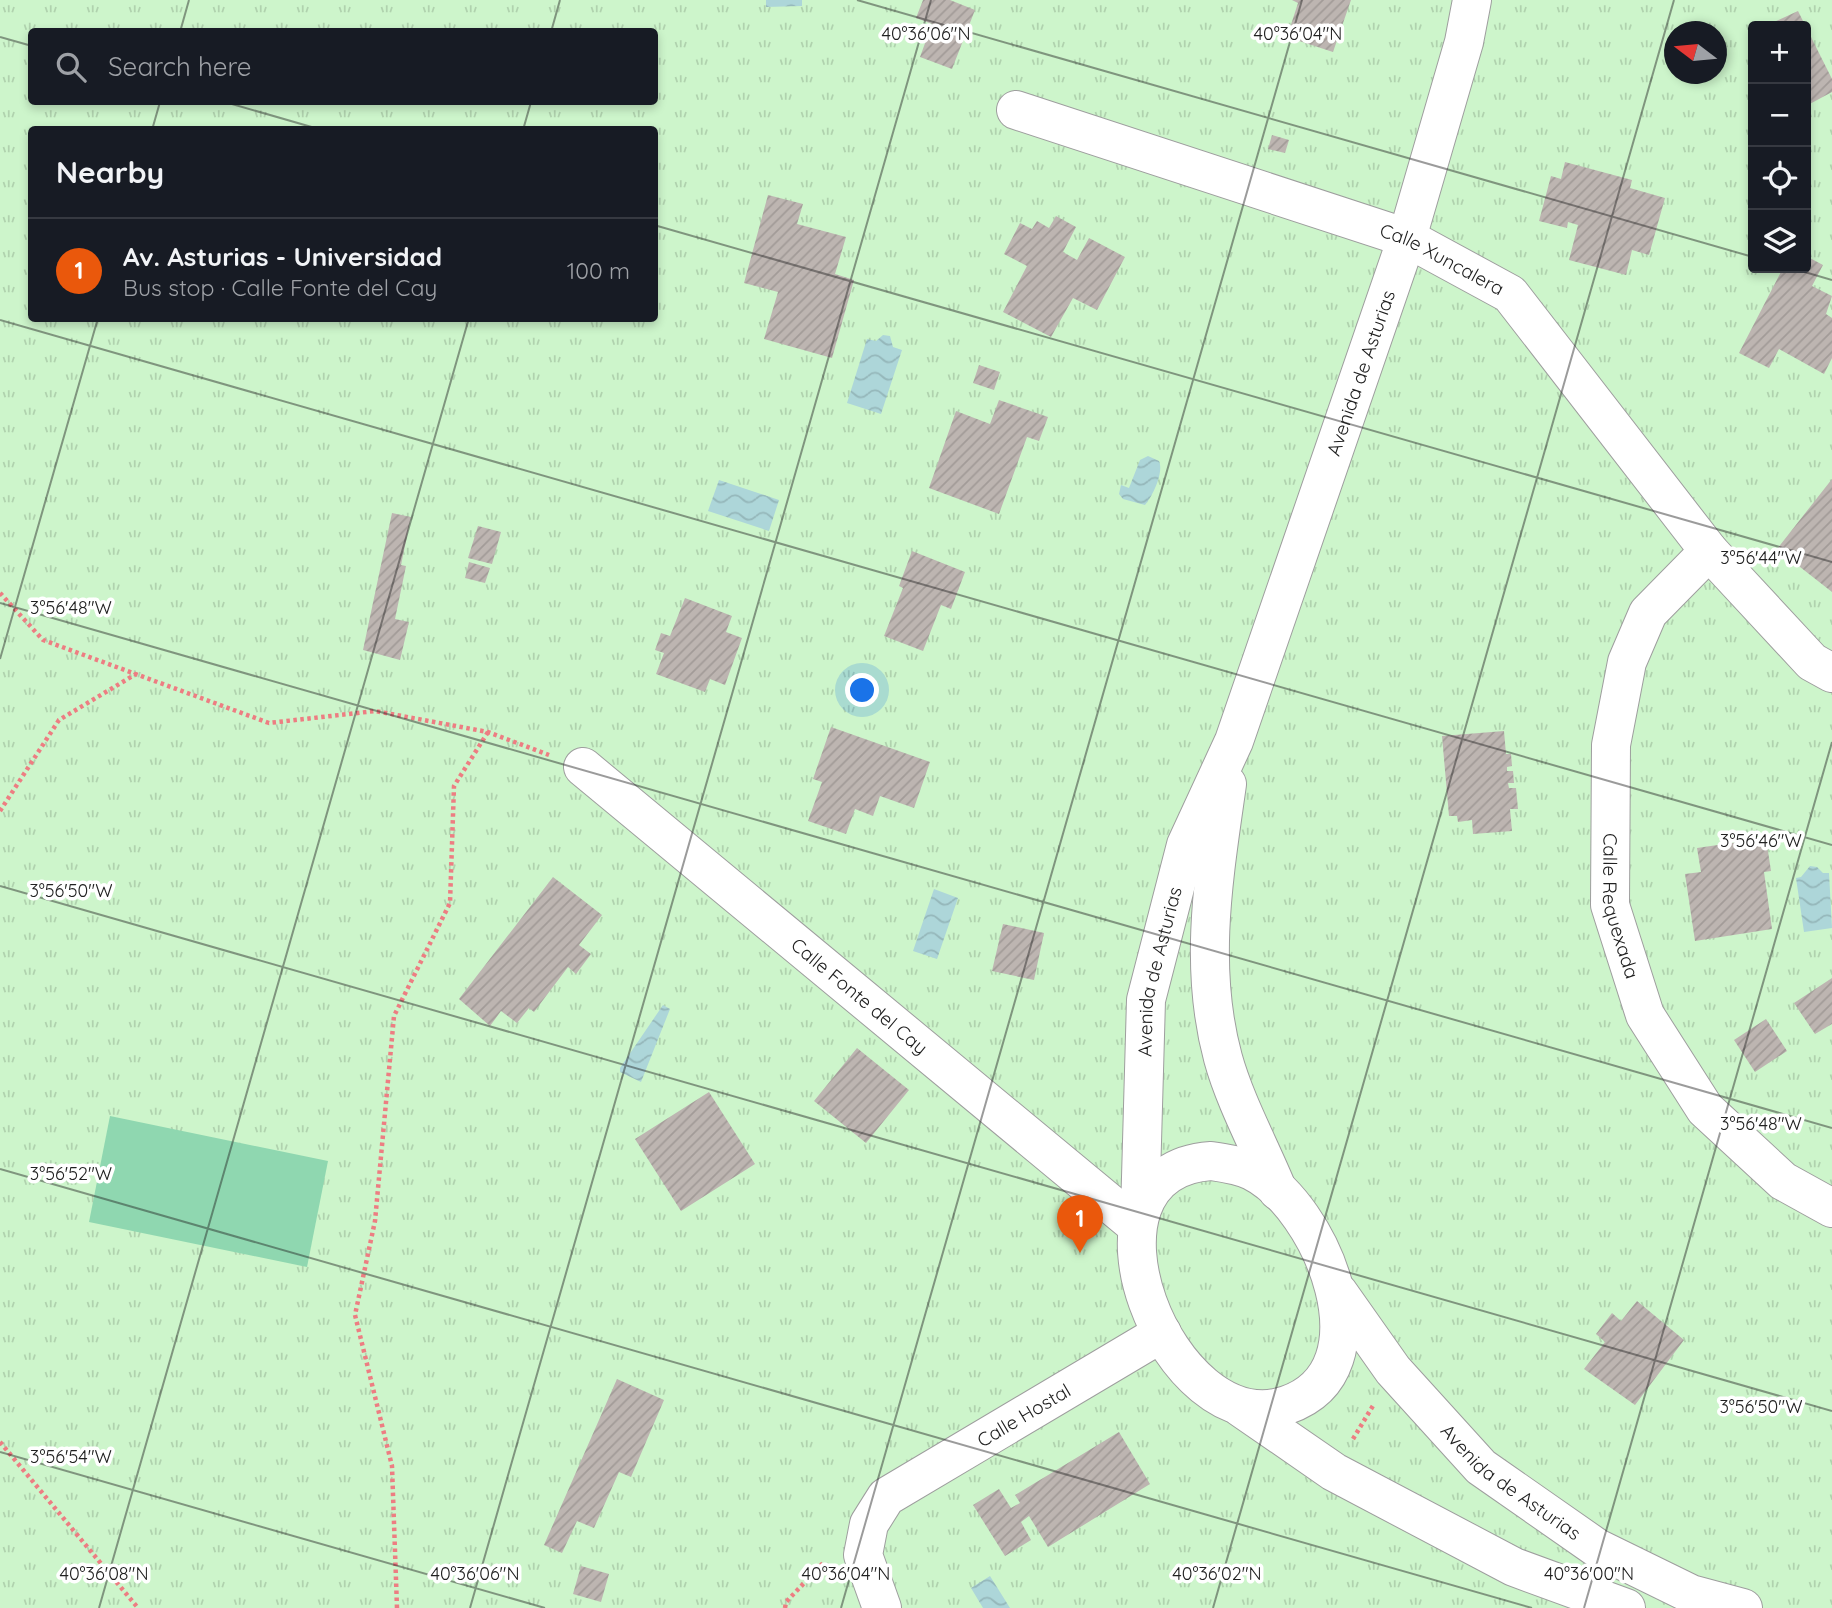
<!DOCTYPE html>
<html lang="en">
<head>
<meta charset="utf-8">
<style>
	body { margin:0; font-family:Quicksand,sans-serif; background:#242831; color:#f1f3f6 }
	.controls { position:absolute; right:21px; top:21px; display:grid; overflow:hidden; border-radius:7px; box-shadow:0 4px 10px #0003 }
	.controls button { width:63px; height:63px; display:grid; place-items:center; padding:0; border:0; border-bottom:2px solid #363941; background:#171b24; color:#f1f3f6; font:35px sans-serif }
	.compass { position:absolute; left:1664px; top:21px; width:63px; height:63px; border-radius:50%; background:#171b24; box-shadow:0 4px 10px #0003; rotate:286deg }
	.you { position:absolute; left:863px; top:691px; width:24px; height:24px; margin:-18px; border:5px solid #fff; border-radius:50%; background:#1a73e8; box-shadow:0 0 0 10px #1a73e833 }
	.badge { display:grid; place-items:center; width:46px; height:46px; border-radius:50%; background:#ea580c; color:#fff; font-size:23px; font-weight:700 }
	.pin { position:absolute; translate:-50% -58px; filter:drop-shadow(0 2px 4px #0008) }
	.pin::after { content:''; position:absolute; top:37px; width:24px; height:21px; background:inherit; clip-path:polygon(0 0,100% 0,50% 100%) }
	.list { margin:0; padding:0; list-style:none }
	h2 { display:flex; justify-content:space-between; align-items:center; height:91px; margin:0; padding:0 28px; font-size:30px }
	h2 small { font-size:23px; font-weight:400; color:#9ea1a6 }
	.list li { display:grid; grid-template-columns:46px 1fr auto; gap:21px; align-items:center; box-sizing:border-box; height:105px; padding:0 28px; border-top:2px solid #363941 }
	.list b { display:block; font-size:26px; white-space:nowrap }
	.list p { margin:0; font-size:23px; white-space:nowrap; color:#9ea1a6 }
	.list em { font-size:23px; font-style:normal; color:#9ea1a6 }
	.icon { flex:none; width:38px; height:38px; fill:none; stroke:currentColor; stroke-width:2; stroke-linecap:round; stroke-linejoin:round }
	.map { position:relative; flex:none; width:1832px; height:1608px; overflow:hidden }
	.search { position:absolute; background:#171b24; box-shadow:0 4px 10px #0003; left:28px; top:28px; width:630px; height:77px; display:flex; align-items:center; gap:18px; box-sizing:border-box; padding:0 24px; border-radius:7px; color:#9ea1a6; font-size:26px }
	.panel { position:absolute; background:#171b24; box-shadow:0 4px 10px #0003; left:28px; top:126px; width:630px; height:196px; border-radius:7px }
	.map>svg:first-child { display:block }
</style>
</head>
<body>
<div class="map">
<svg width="1832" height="1608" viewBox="0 0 1832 1608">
	<defs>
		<pattern id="park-tufts" width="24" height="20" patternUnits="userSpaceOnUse" patternTransform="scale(1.75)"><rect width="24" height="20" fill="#cdf5cb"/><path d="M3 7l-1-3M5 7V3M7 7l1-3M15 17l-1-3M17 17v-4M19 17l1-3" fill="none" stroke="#b0d2ae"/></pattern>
		<pattern id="water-waves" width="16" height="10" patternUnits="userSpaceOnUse" patternTransform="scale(1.75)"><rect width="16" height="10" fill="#add6d9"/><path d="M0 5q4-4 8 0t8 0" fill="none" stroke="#95b7ba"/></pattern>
		<pattern id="building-hatch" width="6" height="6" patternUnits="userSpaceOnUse" patternTransform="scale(1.75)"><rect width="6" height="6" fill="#bdb5b1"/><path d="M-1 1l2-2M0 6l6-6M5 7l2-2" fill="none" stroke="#a29b98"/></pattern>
	</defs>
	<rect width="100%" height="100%" fill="#f0ece8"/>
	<path fill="url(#park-tufts)" fill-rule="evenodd" d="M0,0H1832V1608H0ZM1753,26H1806V268H1753ZM32,32H654V102H32ZM1674,32H1716V74H1674ZM32,130H654V318H32Z"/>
	<path fill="#8fd7b0" d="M110,1116L328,1161L307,1267L89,1222Z"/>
	<path fill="url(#water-waves)" d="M766,0H802V6L766,7Z
		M883,335L890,336L893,347L902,350L881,414L847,403L867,339L876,341Z
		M1148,456L1159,461C1164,472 1153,496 1145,505L1123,499L1119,494L1121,485L1129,488L1140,460Z
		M719,480L779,500L769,531L708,511Z
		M1810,866L1817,867L1823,873H1829L1832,928L1804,932L1796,878L1801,877Z
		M934,889L958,898L937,959L913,951Z
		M663,1005L670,1009L641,1082L620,1072V1068Z
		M990,1576L1010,1608H983L971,1588Z"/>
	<path fill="url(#building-hatch)" d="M923,0H950L975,10L952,69L920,57L932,24L916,18Z
		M1292,0H1351L1333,52L1287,37L1298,3Z
		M1798,11L1832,79V92L1806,106V26H1774L1772,23Z
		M1272,135L1289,140L1285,153L1268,149Z
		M1565,162L1632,180L1630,188L1665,198L1649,255L1632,250L1626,275L1569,260L1578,225L1568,222L1567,228L1539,221L1551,176L1561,179Z
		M768,195L803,204L797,224L846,237L835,274L854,280L832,358L764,339L778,292L744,283Z
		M1056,216L1076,227L1063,252L1077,260L1089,238L1125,257L1097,310L1073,298L1051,337L1003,312L1027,266L1004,254L1020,223L1032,229L1037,221L1049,228Z
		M1806,256L1823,265L1812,286L1832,296L1826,314L1832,318V358L1824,374L1779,349L1769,368L1739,353L1783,268H1806Z
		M979,365L1000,372L994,390L973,383Z
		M999,400L1048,417L1039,441L1027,437L999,514L929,488L956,411L990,424Z
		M1832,479V592L1777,549Z
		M392,513L411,517L401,565L406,566L395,619L409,622L400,660L363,650Z
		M478,526L501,532L492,564L468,558Z
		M912,551L965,572L951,609L941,605L923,651L884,636L903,588L899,586Z
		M469,562L490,568L485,583L465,578Z
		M685,598L732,616L726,632L742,638L725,685L710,679L705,692L656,674L664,653L655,650L661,633L670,636Z
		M831,727L930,762L914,808L880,796L873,816L855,809L846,834L808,821L822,782L813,779Z
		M1504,731L1506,754H1511L1512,766L1507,767V771H1513L1514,783H1508L1509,788H1516L1518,809H1510L1512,831L1473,834L1472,820L1458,822L1457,816H1449L1442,736Z
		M1766,838L1771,871L1764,872L1772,929L1695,941L1685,874L1701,872L1697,848Z
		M553,877L602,915L579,945L591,954L576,974L568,967L534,1012L529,1008L517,1023L501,1011L490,1026L459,999Z
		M1003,924L1044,933L1034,980L992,971Z
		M1832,978V1024L1815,1034L1794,1003Z
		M1766,1019L1787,1051L1755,1072L1734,1040Z
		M857,1048L909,1090L866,1143L814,1101Z
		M709,1092L755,1164L681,1211L635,1139Z
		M1637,1301L1684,1340L1635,1405L1584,1369L1605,1342L1596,1334L1612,1313L1621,1321Z
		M617,1379L664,1400L631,1477L619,1472L594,1528L577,1521L562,1553L544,1545Z
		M1119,1432L1150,1484L1048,1547L1029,1516L1021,1522L1031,1540L1005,1556L973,1505L999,1489L1011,1508L1020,1503L1015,1495Z
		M581,1566L609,1574L601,1602L573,1594Z"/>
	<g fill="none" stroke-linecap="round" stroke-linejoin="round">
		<g stroke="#9e9e9e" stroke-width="40">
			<g id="minor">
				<path id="s1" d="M1016,110L1407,238L1510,294L1709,551L1812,662L1832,673"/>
				<path id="s2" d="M1709,551L1648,613L1627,662L1611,745L1610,905L1645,1015L1705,1109L1783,1181L1832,1208"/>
				<path id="s3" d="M583,767L1137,1226"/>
				<path d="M1227,784C1214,876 1198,966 1223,1058C1235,1102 1261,1149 1278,1191"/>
				<path d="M1211,1161C1225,1163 1239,1165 1252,1171C1322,1206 1389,1370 1287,1405C1169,1446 1059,1171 1211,1161Z"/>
				<path id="s4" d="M1140,1213L1146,1000L1186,845L1234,741L1407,238L1464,42L1472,0"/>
				<path id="s5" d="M1338,1292L1393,1370L1481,1467L1597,1548L1691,1594L1743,1608"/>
				<path d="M1240,1407L1334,1472L1514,1567L1626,1608"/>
				<path id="s6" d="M882,1608L863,1555L869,1524L886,1497L1162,1333"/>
			</g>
		</g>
		<path stroke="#ed7d82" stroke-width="4.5" stroke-dasharray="3.5 3.5" stroke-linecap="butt" d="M0,593L43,640L269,723L375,711L488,732L549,755
			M0,811L59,720L136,674
			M1353,1439L1374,1404
			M0,1442L138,1608
			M397,1608L392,1466L355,1315L375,1221L394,1016L450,903L454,786L488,732
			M785,1608L786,1602L825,1561"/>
		<use href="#minor" stroke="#fff" stroke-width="38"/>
	</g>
	<path fill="none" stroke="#212121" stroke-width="2" stroke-opacity="0.45" d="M857,0L1753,257M180,32L189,0M551,32L560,0M0,37L32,46M225,102L322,130M152,130L160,102M523,130L531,102M654,225L1832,562M1791,268L1832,280M0,320L1832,845M0,603L1832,1128M0,659L98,318M0,886L1832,1411M0,1169L1532,1608M0,1452L545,1608M99,1608L469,318M470,1608L931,0M841,1608L1302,0M1213,1608L1674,0M1584,1608L1832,742"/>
	<g text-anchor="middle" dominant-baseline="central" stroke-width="7" stroke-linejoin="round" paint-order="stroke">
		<g font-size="19" fill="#212121" stroke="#fff">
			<text stroke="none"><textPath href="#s1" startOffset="452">Calle Xuncalera</textPath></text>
			<text stroke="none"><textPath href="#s4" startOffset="877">Avenida de Asturias</textPath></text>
			<text stroke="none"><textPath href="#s2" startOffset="387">Calle Requexada</textPath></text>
			<text stroke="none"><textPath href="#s4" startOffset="243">Avenida de Asturias</textPath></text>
			<text stroke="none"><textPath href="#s3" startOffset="359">Calle Fonte del Cay</textPath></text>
			<text stroke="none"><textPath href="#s6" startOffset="280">Calle Hostal</textPath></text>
			<text stroke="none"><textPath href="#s5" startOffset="259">Avenida de Asturias</textPath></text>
		</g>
	</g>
	<g font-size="18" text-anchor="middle" fill="#212121" stroke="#fff" stroke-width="7" stroke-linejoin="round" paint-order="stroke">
		<text x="926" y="40">40°36'06"N</text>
		<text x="1298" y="40">40°36'04"N</text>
		<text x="1761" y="564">3°56'44"W</text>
		<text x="71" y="614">3°56'48"W</text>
		<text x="1761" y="847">3°56'46"W</text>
		<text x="71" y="897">3°56'50"W</text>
		<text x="1761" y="1130">3°56'48"W</text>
		<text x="71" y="1180">3°56'52"W</text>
		<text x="1761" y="1413">3°56'50"W</text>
		<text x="71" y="1463">3°56'54"W</text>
		<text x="104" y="1580">40°36'08"N</text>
		<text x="475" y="1580">40°36'06"N</text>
		<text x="846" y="1580">40°36'04"N</text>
		<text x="1217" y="1580">40°36'02"N</text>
		<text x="1589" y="1580">40°36'00"N</text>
	</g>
</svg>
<div class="controls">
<button>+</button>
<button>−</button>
<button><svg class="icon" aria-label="locate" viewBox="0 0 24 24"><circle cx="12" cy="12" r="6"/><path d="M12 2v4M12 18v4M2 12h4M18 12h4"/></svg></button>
<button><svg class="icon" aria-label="layers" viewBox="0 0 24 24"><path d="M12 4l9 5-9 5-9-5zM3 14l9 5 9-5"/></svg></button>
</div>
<svg class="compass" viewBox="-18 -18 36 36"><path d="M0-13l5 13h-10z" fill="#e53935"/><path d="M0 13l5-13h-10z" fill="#9ea1a6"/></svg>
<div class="you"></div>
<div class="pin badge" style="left:1080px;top:1253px">1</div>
<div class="search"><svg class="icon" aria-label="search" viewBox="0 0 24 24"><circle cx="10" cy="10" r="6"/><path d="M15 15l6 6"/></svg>Search here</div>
<section class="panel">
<h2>Nearby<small></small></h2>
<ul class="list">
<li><span class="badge">1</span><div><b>Av. Asturias - Universidad</b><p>Bus stop · Calle Fonte del Cay</p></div><em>100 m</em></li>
</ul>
</section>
</div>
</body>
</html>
